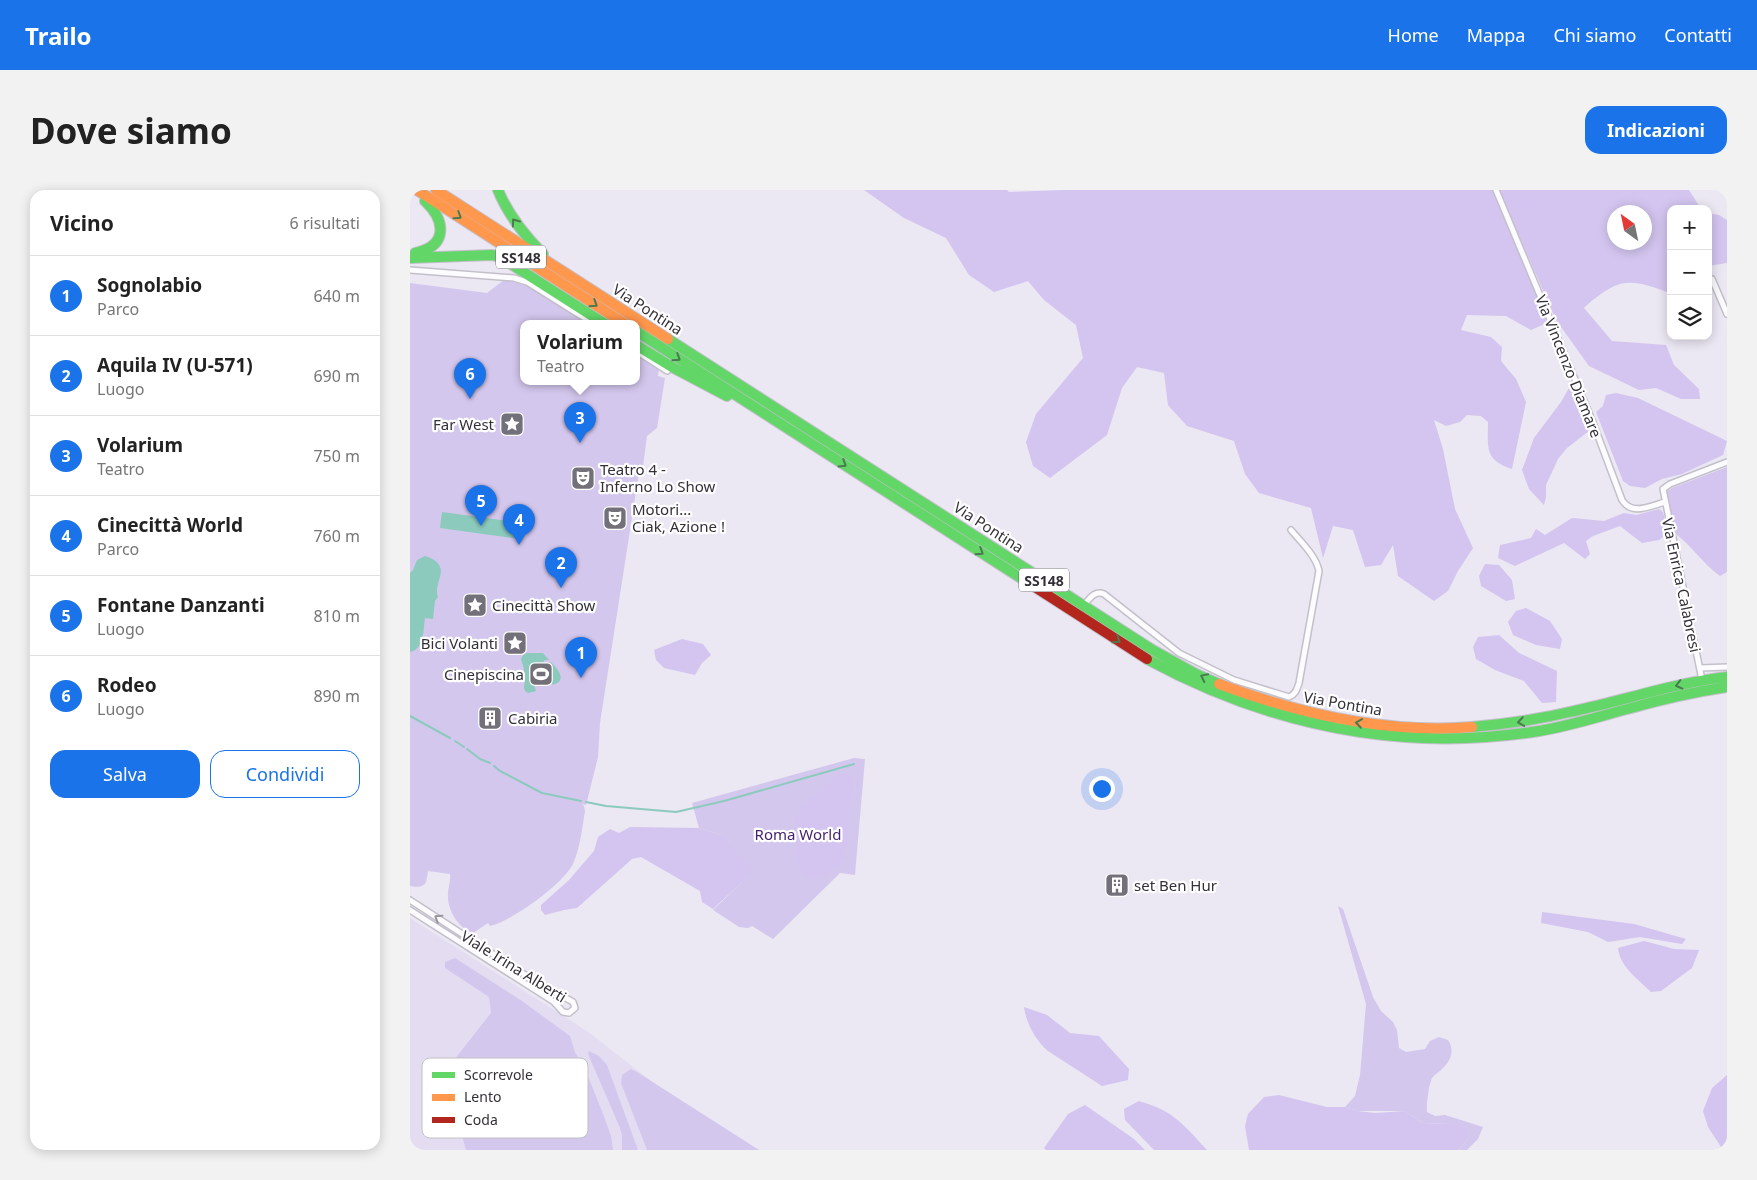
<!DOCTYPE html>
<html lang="it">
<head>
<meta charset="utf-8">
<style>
	body { margin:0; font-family:"Noto Sans",sans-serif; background:#f2f2f2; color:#222 }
	.controls { position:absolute; right:15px; top:15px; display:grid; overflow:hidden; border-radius:10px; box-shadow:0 2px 12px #0003 }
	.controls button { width:45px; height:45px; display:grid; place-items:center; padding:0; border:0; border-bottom:1px solid #e0e0e0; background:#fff; color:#222; font:25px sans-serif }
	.compass { position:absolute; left:1197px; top:15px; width:45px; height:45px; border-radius:50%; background:#fff; box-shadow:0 2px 12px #0003; rotate:327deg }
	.you { position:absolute; left:691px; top:598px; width:18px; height:18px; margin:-12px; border:4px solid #fff; border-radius:50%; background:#1a73e8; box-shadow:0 0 0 8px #1a73e833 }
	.badge { display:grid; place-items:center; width:32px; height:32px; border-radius:50%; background:#1a73e8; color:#fff; font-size:16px; font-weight:700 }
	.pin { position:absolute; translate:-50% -41px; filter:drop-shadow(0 1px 2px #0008) }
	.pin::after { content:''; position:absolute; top:26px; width:18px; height:15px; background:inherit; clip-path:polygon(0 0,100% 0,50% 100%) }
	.popup { position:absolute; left:110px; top:130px; width:120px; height:65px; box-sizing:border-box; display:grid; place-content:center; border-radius:10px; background:#fff; filter:drop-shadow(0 1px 4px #0005); font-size:16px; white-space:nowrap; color:#767676 }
	.popup b { font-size:19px; color:#222 }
	.popup::after { content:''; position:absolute; left:50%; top:100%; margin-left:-10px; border:10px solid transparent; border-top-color:#fff }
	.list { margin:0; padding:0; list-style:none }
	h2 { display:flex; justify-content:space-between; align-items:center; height:65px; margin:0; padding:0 20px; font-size:21px }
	h2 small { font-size:16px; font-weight:400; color:#767676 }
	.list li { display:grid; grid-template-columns:32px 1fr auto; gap:15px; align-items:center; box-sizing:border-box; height:80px; padding:0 20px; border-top:1px solid #e0e0e0 }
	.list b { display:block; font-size:19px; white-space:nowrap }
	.list p { margin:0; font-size:16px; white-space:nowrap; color:#767676 }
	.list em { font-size:16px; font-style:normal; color:#767676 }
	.actions { display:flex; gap:10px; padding:15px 20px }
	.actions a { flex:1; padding:11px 0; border:1px solid #1a73e8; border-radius:15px; text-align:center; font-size:18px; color:#1a73e8 }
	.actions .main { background:#1a73e8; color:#fff }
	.icon { flex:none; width:28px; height:28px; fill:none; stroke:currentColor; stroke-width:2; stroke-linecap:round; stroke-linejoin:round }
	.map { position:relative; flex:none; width:1317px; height:960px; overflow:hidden; border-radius:15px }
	header { display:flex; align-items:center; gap:30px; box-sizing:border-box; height:70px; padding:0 25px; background:#1a73e8; color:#fff }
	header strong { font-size:24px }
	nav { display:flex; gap:28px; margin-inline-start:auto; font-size:18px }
	.intro { display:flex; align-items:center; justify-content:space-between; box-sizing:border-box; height:120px; padding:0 30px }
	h1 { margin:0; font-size:35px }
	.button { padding:12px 22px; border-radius:15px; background:#1a73e8; color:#fff; font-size:18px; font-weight:700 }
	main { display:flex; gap:30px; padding:0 30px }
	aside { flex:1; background:#fff; border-radius:15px; box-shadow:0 2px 12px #0003 }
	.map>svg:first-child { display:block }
</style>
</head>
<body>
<header>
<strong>Trailo</strong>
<nav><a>Home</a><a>Mappa</a><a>Chi siamo</a><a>Contatti</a></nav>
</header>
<div class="intro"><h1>Dove siamo</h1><a class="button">Indicazioni</a></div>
<main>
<aside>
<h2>Vicino<small>6 risultati</small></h2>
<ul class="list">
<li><span class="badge">1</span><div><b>Sognolabio</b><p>Parco</p></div><em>640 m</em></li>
<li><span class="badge">2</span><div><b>Aquila IV (U-571)</b><p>Luogo</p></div><em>690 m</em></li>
<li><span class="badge">3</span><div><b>Volarium</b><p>Teatro</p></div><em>750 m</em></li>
<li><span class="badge">4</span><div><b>Cinecittà World</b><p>Parco</p></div><em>760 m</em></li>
<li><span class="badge">5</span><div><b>Fontane Danzanti</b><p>Luogo</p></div><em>810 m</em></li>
<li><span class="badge">6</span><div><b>Rodeo</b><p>Luogo</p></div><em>890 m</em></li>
</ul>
<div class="actions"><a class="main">Salva</a><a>Condividi</a></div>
</aside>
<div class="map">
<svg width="1317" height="960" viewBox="0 0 1317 960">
	<rect width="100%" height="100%" fill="#ebe7f3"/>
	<path fill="#e4ddf2" d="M0,728L177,841L258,904L345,960H0Z"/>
	<path fill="#d4c7ee" d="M94,90L117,95L179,134H114V192H226V164L249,179L248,186L255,188L247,238L237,246L233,276H230L190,533L188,567L176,615L172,614L174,616L175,621C172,639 170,658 163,674C153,694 102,731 80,736L78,733L63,743C49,738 39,723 38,708C37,700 41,692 40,684L18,681C16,694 16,699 0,696V93L77,103Z
		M444,568L455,569L445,685L430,683L363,749L342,736L338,738L329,737L303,720L331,693L311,645L289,638L282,613Z
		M928,716L933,719L963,807L971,821L983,832L987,840L989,858L996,862L1015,859L1020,851L1029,847L1038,850C1045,861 1041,871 1031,880C1029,882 1024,885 1022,888C1019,894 1016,915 1017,922L1025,926L1035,925L1073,937L1068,949L1057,960H1048L1058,949L1039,934L1012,933L995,921H947L935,917L945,906L950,885L956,814Z
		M45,768L112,811L160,846L165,862L180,891L195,929L201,946L203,960H56L50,938L40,875L81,823L79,807L35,778V772Z
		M179,861L189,866L197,875L228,960H212V945L210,938L178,864Z
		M221,879L227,882L349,960H237L211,893L212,885Z"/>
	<path fill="#d3c5ef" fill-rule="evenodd" d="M454,0H597L599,2L653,0H1082L1139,132L1121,140L1096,126L1057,125L1051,140L1081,147L1092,157L1091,171L1106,189L1116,212L1102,279C1074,270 1078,257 1078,232L1071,226L1057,225L1050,232L1036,236L1024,230L1033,259L1045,319L1063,358L1048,381L1038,401L1024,411L988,386L983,355L971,375L955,377L943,340L923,336L913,368L901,318L849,303L835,284L824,251L777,236L758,215L754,183L727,177L712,198L697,245L640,288L623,276L616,252L626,224L673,168L666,135L634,110L618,91L584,102L559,85L536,48L494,28Z
		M1089,0H1279L1291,19H1261V104C1248,98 1229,91 1215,93C1202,94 1183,109 1174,118L1202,151L1256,155L1264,175L1289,199L1290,209H1271L1246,198L1229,200L1179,176L1146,130ZM1204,22H1234V52H1204Z
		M1298,23L1309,25L1317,30V73L1298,76Z
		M1159,198L1166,203L1179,241L1157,258L1148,269L1136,295V307L1134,315L1119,299L1112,280L1124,248L1151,212Z
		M1206,203L1228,208L1317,251L1313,265L1272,284L1252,289L1235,298L1220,296L1213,291L1186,222L1193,216L1196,205Z
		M1317,277V382L1310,386C1293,374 1282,356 1266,344L1256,302L1262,298Z
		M1249,319L1253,322L1258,343L1249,350L1232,353L1210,336L1183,346L1176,351L1180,364L1175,369L1154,353L1105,376L1088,368L1090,355L1121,348L1126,339L1135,345L1162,328L1194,331L1214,323L1226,325Z
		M1075,374L1089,375L1102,390L1105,409L1096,411L1071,396L1069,386Z
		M1116,418L1140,431L1152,449L1150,459L1126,455L1103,445L1098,432L1106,421Z
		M1089,445L1109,463L1147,481L1146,512L1132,513L1114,491L1085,480L1066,469L1063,457L1068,447Z
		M272,449L293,454L301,465L292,473L285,485L254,478L246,470L244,460Z
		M437,584L444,587L435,668C428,677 407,694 396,685C388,679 387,669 386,660C384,650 382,640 385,630C389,617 404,607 414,598C417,595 420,590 423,586Z
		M220,637L289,638L311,645L342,679L331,693L303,719L292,712L290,701L231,667L222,669L167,718L154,720L135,725L131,720V715L159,690L184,661L188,647L200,639L209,643Z
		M1132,722L1224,734L1276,749L1272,754L1230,747L1198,752L1178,742L1131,733Z
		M1234,751L1264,759L1289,760L1282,778L1251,801L1241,802C1228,789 1210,777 1208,758Z
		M614,817L637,825L660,843L689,846L719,879L718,890L692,896L638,861C626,851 616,833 614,817Z
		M1317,885V960H1313L1298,937L1293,921L1302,898Z
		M869,905L917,917H935L947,921L965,923L995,921L1012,933L1039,934L1057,938L1058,949L1048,960H839L835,936L838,924L854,907Z
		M729,911C764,921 774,935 797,960H744L715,930L714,919Z
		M675,915L724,949L735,960H636L634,958L658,924Z"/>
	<path fill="#8ccabd" d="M32,322L112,333L110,349L30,338Z
		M15,366C45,376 22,392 28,407L25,411L23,429L15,428C13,440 15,459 0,462V383L3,380L7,370Z
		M117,463H133L139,470H135L131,475L132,479L134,481L141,477L139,473L141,472C146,478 154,484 149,492L143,495L140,489L124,495L126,501L118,503L115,501L114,498L115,489L113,486L114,479L111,469L113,465Z"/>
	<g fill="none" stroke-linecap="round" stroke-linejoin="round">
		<path stroke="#8ccabd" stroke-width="2" d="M0,526L40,548
			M45,551L54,557
			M57,559L70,569L80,573
			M84,576L90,581L132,603L171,611
			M176,612L196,616L266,622L314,611L444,574"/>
		<g stroke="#c3c0ca" stroke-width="8">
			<path id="street" d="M1086,0L1182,230L1212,310C1222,326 1240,316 1255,312
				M0,80L104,88L117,92L184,134
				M1302,89L1317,124
				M226,161L257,181L261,178
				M674,415C680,408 685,400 694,404L769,463L824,490L879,507C886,504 887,499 889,493L909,381C906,366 891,352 881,340
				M1290,478L1317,477
				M1292,490L1253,299L1260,294L1317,272
				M0,710L120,788L163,812L165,818L159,823L153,822L144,812L0,720"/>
		</g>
		<g stroke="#c3c0ca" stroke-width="12">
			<path id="fast" d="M88,0C98,25 114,45 133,64
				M5,63C38,56 36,31 15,11
				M0,68L82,65L90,67L195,134
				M226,141L614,390
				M258,149L741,459L786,484L809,494
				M226,155L262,177L317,206
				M737,469C859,535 990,563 1129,541C1160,536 1190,526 1221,518C1253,509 1284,502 1317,497
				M1062,537C1097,534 1131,529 1164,521C1216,510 1265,493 1317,487"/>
		</g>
		<g stroke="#c3c0ca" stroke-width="12">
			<path id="slow" d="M7,0L215,134
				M26,0L258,149
				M809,494C889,524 976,544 1062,537"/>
		</g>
		<g stroke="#c3c0ca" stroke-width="12">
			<path id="jam" d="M614,390L737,469"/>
		</g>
		<use href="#street" stroke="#fcfbfd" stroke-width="5"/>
		<use href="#fast" stroke="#63d668" stroke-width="10"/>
		<use href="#slow" stroke="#ff974d" stroke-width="10"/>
		<use href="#jam" stroke="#b3261e" stroke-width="10"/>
	</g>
	<defs><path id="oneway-chevron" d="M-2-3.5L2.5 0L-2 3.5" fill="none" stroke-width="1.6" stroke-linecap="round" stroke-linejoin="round" transform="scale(1.25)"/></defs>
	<g stroke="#497b4e">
		<use href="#oneway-chevron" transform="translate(48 26) rotate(33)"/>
		<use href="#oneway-chevron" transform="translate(105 32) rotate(-125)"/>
		<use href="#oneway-chevron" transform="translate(184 114) rotate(33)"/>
		<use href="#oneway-chevron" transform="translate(267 168) rotate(33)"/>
		<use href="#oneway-chevron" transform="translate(433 274) rotate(32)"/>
		<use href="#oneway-chevron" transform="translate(570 362) rotate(33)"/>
		<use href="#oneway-chevron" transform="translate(707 450) rotate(33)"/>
		<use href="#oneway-chevron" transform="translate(794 487) rotate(-154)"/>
		<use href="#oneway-chevron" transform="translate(1269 495) rotate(166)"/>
		<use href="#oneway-chevron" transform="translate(1111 532) rotate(171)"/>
		<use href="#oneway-chevron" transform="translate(949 533) rotate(-172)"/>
	</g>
	<use stroke="#98969a" href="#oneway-chevron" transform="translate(28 728) rotate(-147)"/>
	<defs>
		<g id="sight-square" transform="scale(1.25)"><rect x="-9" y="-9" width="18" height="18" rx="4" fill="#737079" stroke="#fff"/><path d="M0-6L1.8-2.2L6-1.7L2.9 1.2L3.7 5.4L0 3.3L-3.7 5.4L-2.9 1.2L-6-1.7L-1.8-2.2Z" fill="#fff"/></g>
		<g id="theatre-square" transform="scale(1.25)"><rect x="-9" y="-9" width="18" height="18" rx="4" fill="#737079" stroke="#fff"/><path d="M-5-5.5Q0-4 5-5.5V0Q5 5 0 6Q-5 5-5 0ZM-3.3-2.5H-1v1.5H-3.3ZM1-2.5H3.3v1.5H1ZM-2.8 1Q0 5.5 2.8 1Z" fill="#fff"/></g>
		<g id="stadium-square" transform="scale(1.25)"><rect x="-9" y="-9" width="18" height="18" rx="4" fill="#737079" stroke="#fff"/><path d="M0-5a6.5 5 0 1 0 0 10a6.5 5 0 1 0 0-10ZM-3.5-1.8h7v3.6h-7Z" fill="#fff"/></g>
		<g id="building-square" transform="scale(1.25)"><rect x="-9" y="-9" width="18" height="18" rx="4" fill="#737079" stroke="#fff"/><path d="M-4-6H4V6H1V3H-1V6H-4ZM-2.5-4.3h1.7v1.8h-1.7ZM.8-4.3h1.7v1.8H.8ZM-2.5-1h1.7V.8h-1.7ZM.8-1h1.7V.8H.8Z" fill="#fff"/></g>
	</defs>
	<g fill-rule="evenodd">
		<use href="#sight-square" x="102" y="234"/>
		<use href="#theatre-square" x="173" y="288"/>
		<use href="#theatre-square" x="205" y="328"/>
		<use href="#sight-square" x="65" y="415"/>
		<use href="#sight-square" x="105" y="453"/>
		<use href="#stadium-square" x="131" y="484"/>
		<use href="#building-square" x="80" y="528"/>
		<use href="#building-square" x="707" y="695"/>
	</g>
	<g text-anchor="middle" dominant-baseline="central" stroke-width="4.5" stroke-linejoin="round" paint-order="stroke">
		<g fill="#fff" stroke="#706e74" stroke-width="1">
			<rect x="86" y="55.5" width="50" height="23" rx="4"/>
			<rect x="609" y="378.5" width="50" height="23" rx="4"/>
		</g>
		<g font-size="14" font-weight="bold" fill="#333038">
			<text x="111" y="67">SS148</text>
			<text x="634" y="390">SS148</text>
		</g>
		<g font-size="15" fill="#333038" stroke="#fff">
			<text transform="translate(238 119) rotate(33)">Via Pontina</text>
			<text transform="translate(1159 176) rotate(68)">Via Vincenzo Diamare</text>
			<text transform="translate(579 337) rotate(33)">Via Pontina</text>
			<text transform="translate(1272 395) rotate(78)">Via Enrica Calabresi</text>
			<text transform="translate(933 513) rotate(10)">Via Pontina</text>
			<text transform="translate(104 776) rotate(32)">Viale Irina Alberti</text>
		</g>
		<g font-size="15" fill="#333038" stroke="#fff" text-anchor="start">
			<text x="84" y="234" text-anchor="end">Far West</text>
			<text x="190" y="279">Teatro 4 -<tspan x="190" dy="17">Inferno Lo Show</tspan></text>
			<text x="222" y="319">Motori...<tspan x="222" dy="17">Ciak, Azione !</tspan></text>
			<text x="82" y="415">Cinecittà Show</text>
			<text x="88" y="453" text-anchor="end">Bici Volanti</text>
			<text x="114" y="484" text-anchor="end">Cinepiscina</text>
			<text x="98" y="528">Cabiria</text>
			<text x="724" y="695">set Ben Hur</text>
		</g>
		<g font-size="15" fill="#45246f" stroke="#fff">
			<text x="388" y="644">Roma World</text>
		</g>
	</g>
	<rect x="12" y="868" width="166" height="80" rx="8" fill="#fff" stroke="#c2c1c3" stroke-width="1"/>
	<rect x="22" y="882" width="23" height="6" fill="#63d668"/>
	<rect x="22" y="904" width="23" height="7" fill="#ff974d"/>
	<rect x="22" y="927" width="23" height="6" fill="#b3261e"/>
	<g font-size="14" fill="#333038">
		<text x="54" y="890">Scorrevole</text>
		<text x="54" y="912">Lento</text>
		<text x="54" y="935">Coda</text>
	</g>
</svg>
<div class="controls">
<button>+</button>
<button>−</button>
<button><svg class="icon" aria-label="layers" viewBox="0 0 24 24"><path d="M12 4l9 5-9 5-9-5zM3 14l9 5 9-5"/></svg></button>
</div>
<svg class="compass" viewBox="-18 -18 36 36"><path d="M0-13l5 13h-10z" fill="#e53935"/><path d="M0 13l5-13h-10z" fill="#767676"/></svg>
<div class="you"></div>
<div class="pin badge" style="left:171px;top:488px">1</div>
<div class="pin badge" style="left:151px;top:398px">2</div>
<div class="pin badge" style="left:170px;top:253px">3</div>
<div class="popup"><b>Volarium</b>Teatro</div>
<div class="pin badge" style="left:109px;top:355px">4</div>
<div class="pin badge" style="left:71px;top:336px">5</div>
<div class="pin badge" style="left:60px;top:209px">6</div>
</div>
</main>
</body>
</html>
